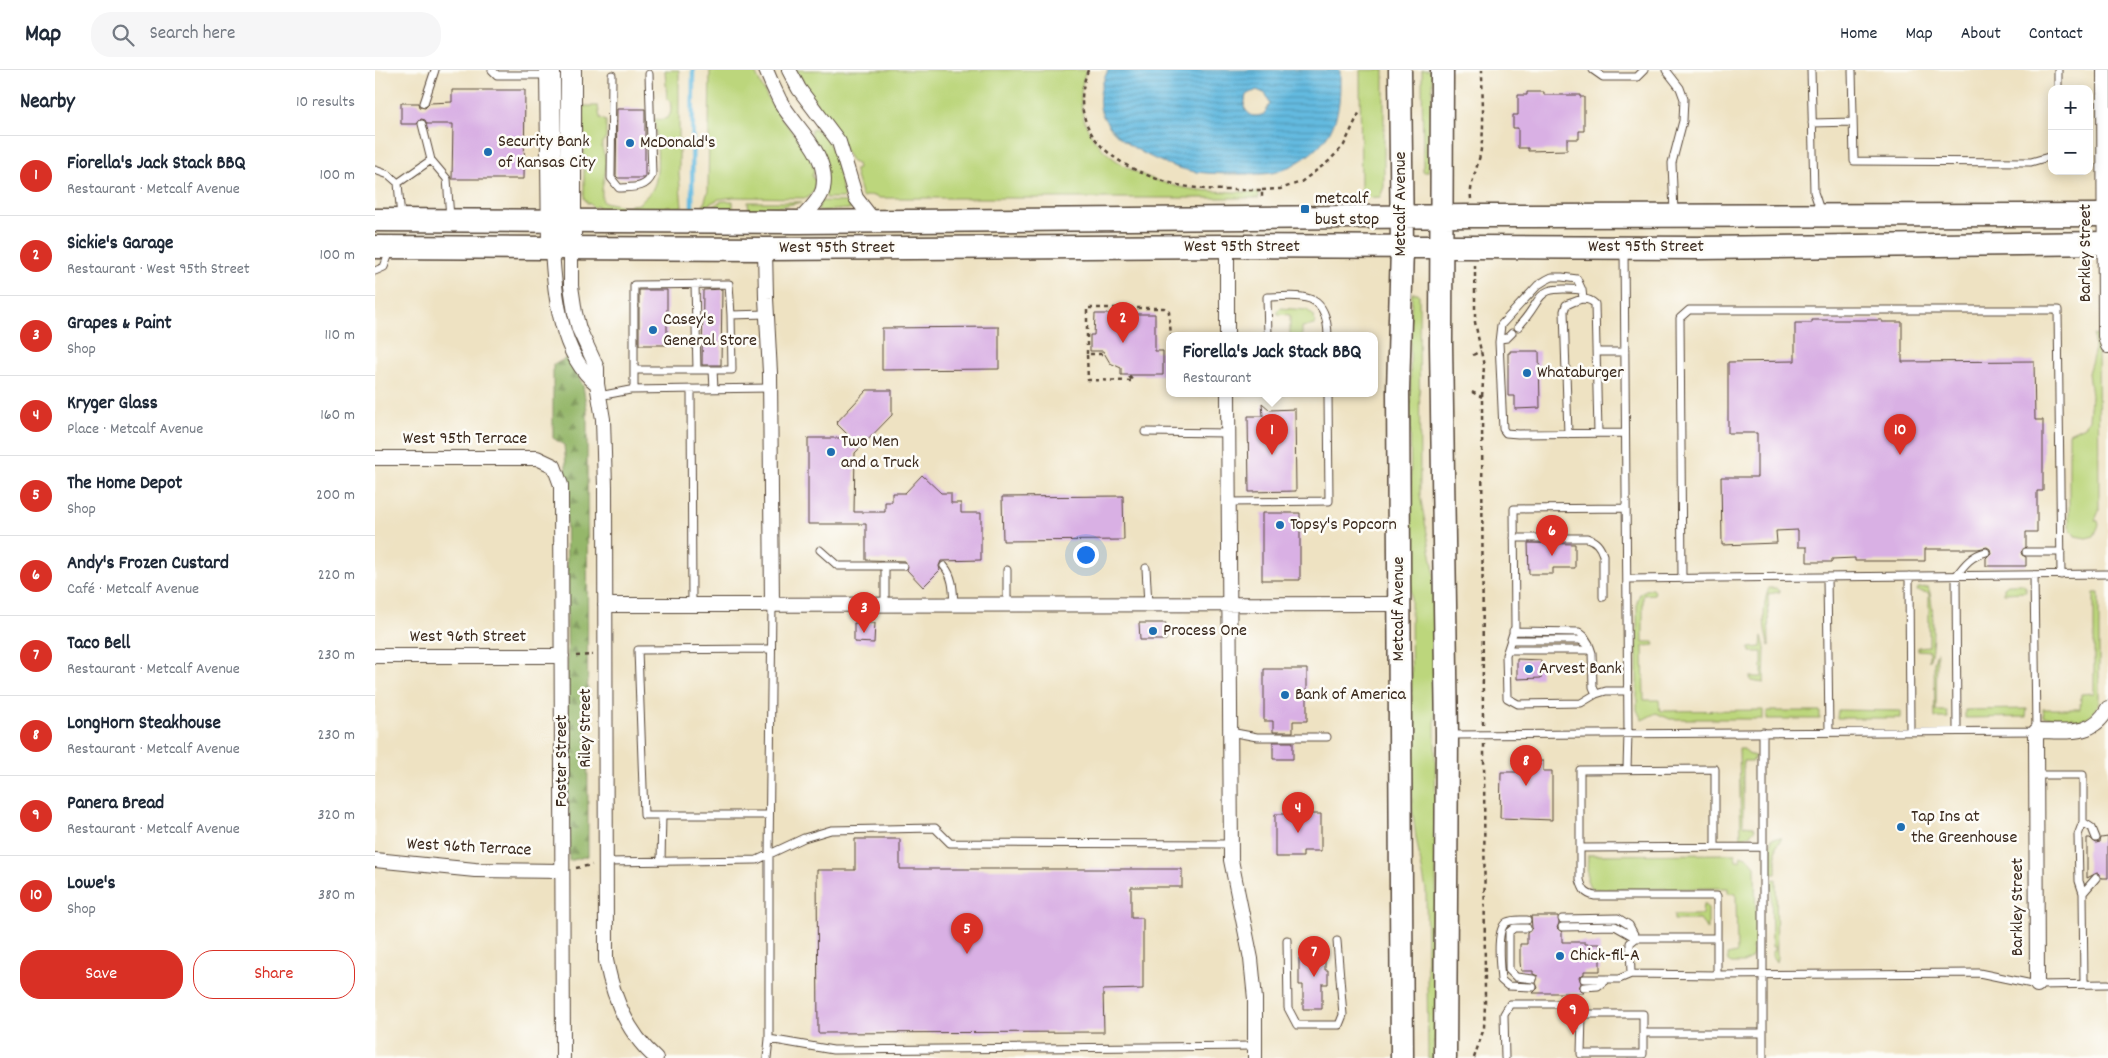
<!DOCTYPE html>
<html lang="en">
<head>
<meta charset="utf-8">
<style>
	body { margin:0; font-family:Dekko,sans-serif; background:#f6f6f7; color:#1f2937 }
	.controls { position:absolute; right:15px; top:15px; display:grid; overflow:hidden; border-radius:10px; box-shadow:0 2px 12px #0003 }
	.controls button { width:45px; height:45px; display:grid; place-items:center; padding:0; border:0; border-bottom:1px solid #e0e1e3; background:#fff; color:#1f2937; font:25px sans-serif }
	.you { position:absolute; left:710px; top:484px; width:18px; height:18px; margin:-12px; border:4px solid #fff; border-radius:50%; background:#1a73e8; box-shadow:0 0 0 8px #1a73e833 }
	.badge { display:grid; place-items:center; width:32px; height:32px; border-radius:50%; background:#d93025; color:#fff; font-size:16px; font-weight:700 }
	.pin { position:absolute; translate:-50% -41px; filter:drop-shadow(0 1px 2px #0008) }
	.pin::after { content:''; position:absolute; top:26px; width:18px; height:15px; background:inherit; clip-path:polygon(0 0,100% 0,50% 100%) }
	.popup { position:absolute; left:791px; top:262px; width:212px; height:65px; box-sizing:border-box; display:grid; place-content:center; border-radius:10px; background:#fff; filter:drop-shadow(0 1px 4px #0005); font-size:16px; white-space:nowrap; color:#747a83 }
	.popup b { font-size:19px; color:#1f2937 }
	.popup::after { content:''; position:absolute; left:50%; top:100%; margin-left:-10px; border:10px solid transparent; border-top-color:#fff }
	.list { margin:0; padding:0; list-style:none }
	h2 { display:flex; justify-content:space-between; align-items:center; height:65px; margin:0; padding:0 20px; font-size:21px }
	h2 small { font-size:16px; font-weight:400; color:#747a83 }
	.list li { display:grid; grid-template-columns:32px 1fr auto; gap:15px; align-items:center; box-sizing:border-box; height:80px; padding:0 20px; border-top:1px solid #e0e1e3 }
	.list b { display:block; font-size:19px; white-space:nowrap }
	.list p { margin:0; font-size:16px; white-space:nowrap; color:#747a83 }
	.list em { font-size:16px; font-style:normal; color:#747a83 }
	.actions { display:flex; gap:10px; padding:15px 20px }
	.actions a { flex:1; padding:11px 0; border:1px solid #d93025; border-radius:20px; text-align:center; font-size:18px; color:#d93025 }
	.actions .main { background:#d93025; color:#fff }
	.icon { flex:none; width:28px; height:28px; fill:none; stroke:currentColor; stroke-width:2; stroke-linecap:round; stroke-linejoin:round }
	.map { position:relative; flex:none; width:1733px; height:988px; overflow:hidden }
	header { display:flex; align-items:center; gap:30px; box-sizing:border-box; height:70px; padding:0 25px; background:#fff; border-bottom:1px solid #e0e1e3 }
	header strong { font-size:24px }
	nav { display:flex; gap:28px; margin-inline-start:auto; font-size:18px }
	.search { width:350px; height:45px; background:#f6f6f7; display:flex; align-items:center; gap:12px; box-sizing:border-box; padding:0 18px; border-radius:20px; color:#747a83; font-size:19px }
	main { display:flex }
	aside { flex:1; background:#fff }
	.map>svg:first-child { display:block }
</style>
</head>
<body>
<header>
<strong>Map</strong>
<div class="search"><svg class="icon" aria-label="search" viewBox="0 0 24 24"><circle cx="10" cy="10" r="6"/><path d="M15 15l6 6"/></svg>Search here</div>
<nav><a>Home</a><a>Map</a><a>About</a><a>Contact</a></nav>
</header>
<main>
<aside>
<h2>Nearby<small>10 results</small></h2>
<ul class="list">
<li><span class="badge">1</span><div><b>Fiorella's Jack Stack BBQ</b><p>Restaurant · Metcalf Avenue</p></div><em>100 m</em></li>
<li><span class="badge">2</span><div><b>Sickie's Garage</b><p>Restaurant · West 95th Street</p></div><em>100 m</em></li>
<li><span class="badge">3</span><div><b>Grapes &amp; Paint</b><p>Shop</p></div><em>110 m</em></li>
<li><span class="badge">4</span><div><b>Kryger Glass</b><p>Place · Metcalf Avenue</p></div><em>160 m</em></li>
<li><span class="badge">5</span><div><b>The Home Depot</b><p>Shop</p></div><em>200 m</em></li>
<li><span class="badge">6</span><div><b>Andy's Frozen Custard</b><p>Café · Metcalf Avenue</p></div><em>220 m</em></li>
<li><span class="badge">7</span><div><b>Taco Bell</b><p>Restaurant · Metcalf Avenue</p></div><em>230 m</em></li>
<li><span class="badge">8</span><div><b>LongHorn Steakhouse</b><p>Restaurant · Metcalf Avenue</p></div><em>230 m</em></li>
<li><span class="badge">9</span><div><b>Panera Bread</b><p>Restaurant · Metcalf Avenue</p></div><em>320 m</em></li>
<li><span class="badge">10</span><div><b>Lowe's</b><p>Shop</p></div><em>380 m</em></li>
</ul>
<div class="actions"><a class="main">Save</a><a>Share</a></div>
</aside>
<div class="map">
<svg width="1733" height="988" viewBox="0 0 1733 988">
	<defs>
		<pattern id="forest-firs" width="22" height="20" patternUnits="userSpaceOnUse" patternTransform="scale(1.25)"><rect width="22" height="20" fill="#95b76b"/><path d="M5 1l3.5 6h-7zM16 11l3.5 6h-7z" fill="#7b9557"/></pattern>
		<pattern id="water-rules" width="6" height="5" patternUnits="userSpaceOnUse" patternTransform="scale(1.25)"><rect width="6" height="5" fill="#63bae0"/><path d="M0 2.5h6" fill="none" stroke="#5397b5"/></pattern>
	</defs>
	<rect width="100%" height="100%" fill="#fdfcf7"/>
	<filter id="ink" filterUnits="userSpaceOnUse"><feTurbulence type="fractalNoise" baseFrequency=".02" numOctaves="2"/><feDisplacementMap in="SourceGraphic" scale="10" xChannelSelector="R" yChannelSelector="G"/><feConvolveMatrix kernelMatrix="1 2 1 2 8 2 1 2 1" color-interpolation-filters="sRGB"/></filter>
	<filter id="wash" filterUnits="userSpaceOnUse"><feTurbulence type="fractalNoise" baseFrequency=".0096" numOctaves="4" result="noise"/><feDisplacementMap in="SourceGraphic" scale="20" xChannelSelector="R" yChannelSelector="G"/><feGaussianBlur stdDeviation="1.12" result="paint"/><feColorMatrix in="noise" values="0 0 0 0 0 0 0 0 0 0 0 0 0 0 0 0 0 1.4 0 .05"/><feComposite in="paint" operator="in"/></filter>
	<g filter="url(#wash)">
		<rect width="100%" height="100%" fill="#eee2c2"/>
		<path fill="#bcd67b" stroke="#7c804c" d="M290,0H304V105L307,137L295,139V136H292V139H223V136H221L219,138L214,133L213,134L209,128V36H223L225,48L231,51V69L227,72C226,80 230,84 231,91C232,106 224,117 228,132L249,136L264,134C268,127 276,125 279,116C285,104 282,63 279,49C294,51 298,46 295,31L292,29Z
			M335,0H379C385,13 391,26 399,38C411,57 439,82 439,104H437L438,109L441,110L439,120L433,128L359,127L344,129L328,137L333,121Z
			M421,0H711C687,72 754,108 815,119C838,122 861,122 884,122V128H505L495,125L487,127L480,103V99L483,98L482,94L477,92Z
			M985,0H1009V117L1005,127L986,128Z
			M1047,0H1057V69L1053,102H1048Z
			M439,59C462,70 463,106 469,127L468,128H451L436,63V60Z
			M347,131H358V142H334V138Z
			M446,131L472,132L476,139L445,141L442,140Z
			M373,132H427L379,142H374Z
			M1037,223H1043L1044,226L1045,425L1059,501L1062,947L1058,988H1053L1051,820L1041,768L1037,736L1035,255Z
			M905,238L932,240L939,246L940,255L927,257V266H915V245L903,244L902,242Z
			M1719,265H1723L1724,441L1720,450L1723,451L1724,455L1719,466L1711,468L1700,466L1694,456V363L1709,356L1714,350L1716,326L1713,303L1719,283Z
			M1633,514H1647L1651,517V522L1629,523V517Z
			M1553,517C1559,529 1560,579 1554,591V581L1543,580V577L1554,576V523L1542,521L1543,518Z
			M1394,518H1401L1405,522L1393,524L1394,576C1388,560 1387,533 1394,518Z
			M1273,519H1277L1280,522L1279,524L1268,525V572H1279L1280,575L1268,576L1269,630H1284L1285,641L1388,640V649H1295L1281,643L1267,650L1262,640V532L1265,523Z
			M1719,523H1724V633C1719,644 1711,651 1699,650V648H1696V650L1686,651L1685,647H1669L1668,639H1705L1706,624L1719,623Z
			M1387,566L1390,578L1389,613L1376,611L1375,607H1387V582H1375L1374,578L1386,577Z
			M1562,581L1561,641H1572L1573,648H1560L1559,592Z
			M1652,639L1651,647L1590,648V640Z
			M1463,640L1526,641V648H1462Z
			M1392,641H1445V649H1392Z
			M1364,679H1369L1373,684L1380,686L1378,691H1368V755L1378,756L1380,759L1375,765L1366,769Z
			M1398,768H1407L1401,776V804H1396V769Z
			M1357,784H1360L1361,791H1365L1366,785L1373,788L1380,796L1381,872L1380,878H1376L1377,881H1380L1375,890L1368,893H1356L1353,891L1352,885L1362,883L1361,824L1353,823V818L1222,819L1215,817L1212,810L1213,785Z
			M1401,809L1402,888L1401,892L1397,886V881H1400V877H1397L1396,810Z
			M1328,834L1333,838V860L1325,850H1299V845H1327Z"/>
		<path fill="url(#forest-firs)" stroke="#687044" d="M194,287L208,316L212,340L213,786L194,791L191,395L189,375L178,368V295Z"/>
		<path fill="url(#water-rules)" stroke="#4f727f" fill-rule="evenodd" d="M733,0H965C965,23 966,46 952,66C941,82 922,95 904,101C893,105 881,104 870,104C854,104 837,104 821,102C790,97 739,74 727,44C721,29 727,13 733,0ZM882,20L891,24L895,34L889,44C879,48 874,46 869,37L871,25Z"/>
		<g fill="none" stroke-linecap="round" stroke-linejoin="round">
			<path stroke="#63bae0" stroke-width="4.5" d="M317,138L318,0"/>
		</g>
		<g id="blocks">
			<path fill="#d9b0e4" d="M77,20H150L149,109H77L78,54H52L50,50L46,49L42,54H26V33H44L45,37L50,38L55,33L77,32Z
				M1152,22H1169V25H1205V27H1209V61H1204V69H1192V80L1153,81V78H1143V58H1138V45H1143V25H1152Z
				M242,39H270V106L269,108H243L241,106Z
				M347,219L346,295H327L328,220Z
				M264,220H292V275H264Z
				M720,244H780V281H788V305H746V298L735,293L728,281H715V265H719Z
				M1437,250H1507V252H1527V292L1659,291L1660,350H1668V421H1662V462H1651V477L1646,482L1647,485L1651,487V496H1611V488L1616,483L1615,479L1612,477L1603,479H1550V491H1480V488L1457,489V492H1432V477H1423V460L1401,461L1402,473L1347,475L1346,407H1382V363H1353V292L1420,291V253H1437Z
				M624,257V299L507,300V258Z
				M1135,281H1164L1165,338L1140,339V326H1133V283H1135Z
				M492,320H517V345L480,383L479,442H510V432H517V423H530L547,405L566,423H576V433H586V443H606V490L566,491L564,496L565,500L548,517L532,500L533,496L530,491L491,490V454H433V368H476L461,353Z
				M887,333L895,340L920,339L921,421L874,422L873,346H888Z
				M748,426L749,470L628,471L627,427Z
				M887,443H925V510H887Z
				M1153,473L1200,474V498H1178V504H1154Z
				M479,553H500L499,573L479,572Z
				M764,553H791V570H765Z
				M1142,589L1166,590V608L1142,609Z
				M889,599H932V651H918V662H898V651H889Z
				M898,672H918V689H898Z
				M1153,691H1168V701H1177V750L1125,748L1126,702H1153Z
				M900,744H946V781H928V787H900Z
				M1733,767V808H1726L1725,804L1722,803L1712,808V768H1715L1721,773L1725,772L1726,768Z
				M480,769H525V799H807V817H756V848H768V919L728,920L729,962L443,963L442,800H480Z
				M1156,846H1183L1184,853L1182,858L1187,862V872H1210V874H1225V901H1209V904L1204,907L1206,913L1204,918L1209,923H1158L1163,918L1161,913L1163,906L1158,904V901H1146L1145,892V874H1152V863L1157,858Z
				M924,888H950V900H953V914H947V939H928V915H924Z"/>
		</g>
	</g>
	<g filter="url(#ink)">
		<use href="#blocks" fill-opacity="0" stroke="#564637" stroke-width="1"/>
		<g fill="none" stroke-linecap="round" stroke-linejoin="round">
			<g stroke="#564637" stroke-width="9">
				<path id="lane" d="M117,0L122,5H174
					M1218,0L1228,7H1262L1269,0
					M1291,0L1305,18L1309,29L1308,51L1297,93L1299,143
					M1436,0L1439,122L1446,143
					M1477,0L1479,91L1656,92L1677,86
					M237,5L236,108L244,118C257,117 271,119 277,105L274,4
					M1683,19V0
					M49,33L60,0
					M1437,53L1478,52
					M47,54L56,90L72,109L75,147
					M0,100L14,105L23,113L26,148
					M23,113L56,90
					M1249,180L1253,663L1252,699
					M0,201L9,197L15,181
					M320,214L322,300H338
					M1208,229L1207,220L1202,209L1187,207H1177L1171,210L1163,215L1126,255L1124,272L1128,359L1131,363L1143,364L1250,363
					M1143,257C1172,226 1157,215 1207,220
					M893,266L892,227C928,226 952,221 953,266
					M1125,269L1132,268L1137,263
					M1222,282H1250
					M259,300H322
					M316,319L317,535
					M339,319L338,300H357L356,245
					M259,320V215L354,214L356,245L391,244
					M224,326L255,320L395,318
					M770,362L853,363
					M1193,364L1189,241L1191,235C1201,231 1211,225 1220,234L1223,363
					M854,432L954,431L953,324
					M1251,438L1139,439L1140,557L1131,585L1132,628L1143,634L1206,633L1221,624L1231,621H1253
					M1139,468H1212C1221,471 1225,476 1228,485V527
					M445,480L463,496H528
					M1651,482H1686
					M510,496V535
					M569,496C579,508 578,521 579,536
					M771,498L773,535
					M1534,506L1535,661
					M1452,507L1454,662
					M1252,509L1733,504
					M1307,509L1305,248L1314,240H1683L1686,505
					M632,535V500
					M1138,561L1204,562L1209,566L1214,574
					M1136,570H1205L1215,577L1217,583
					M1133,580H1214L1217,583L1218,617L1221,624
					M1582,661L1581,506C1589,495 1597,485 1611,482
					M855,662L882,667H952
					M1388,662V988
					M1075,665L1661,661L1659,505
					M1661,705H1708V752L1703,765L1704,811L1708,823L1709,914
					M394,745H269L263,580L396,579
					M1708,752L1717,758L1721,768
					M1340,777V699L1205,700V810C1208,820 1210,824 1220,826H1342V905
					M1205,778L1388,777
					M286,791L287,745
					M230,792L382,790L429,768L456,760L560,758L575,773L856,774
					M1708,823L1721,808
					M1187,849L1243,848L1254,855L1261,868
					M1152,850C1145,850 1138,849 1132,852C1120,858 1125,897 1126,910L1133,916L1158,917
					M1187,857L1240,856L1261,868
					M1152,858H1139L1134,862V900L1141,907L1158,909
					M1342,868H1261L1255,873L1256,904L1342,905L1604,903L1662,915L1733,914
					M912,870L913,938L922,955H964L968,945L962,871
					M1209,909H1244L1256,904
					M1209,917L1223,916L1232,909
					M1207,944H1268V984H1206Z
					M1268,963H1388
					M394,969L458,980L880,976
					M392,988L394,969V785L397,536
					M1130,988L1129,944L1135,934H1189L1207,944"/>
			</g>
			<g stroke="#564637" stroke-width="16">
				<path id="street" d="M391,0C395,10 400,21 405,31C420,58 455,84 448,119C445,131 431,143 423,152
					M414,0L424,19L464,72L481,128L499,151
					M1729,0L1730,266L1733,276
					M852,176V266
					M177,177C179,220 185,286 222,314
					M196,177V216L200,243L204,259L222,298V314L228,349L230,417L231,890C238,927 252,963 281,988
					M390,179L391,228L395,303L397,536
					M853,324L856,790L876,889L880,929V988
					M0,388H162L179,396L186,415L188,988
					M230,535L1024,534
					M0,586H187
					M0,790L100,800L187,801
					M1662,915L1661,661C1689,661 1718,668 1733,638"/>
			</g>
			<g stroke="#564637" stroke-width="22">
				<path id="secondary" d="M175,0L177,177
					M196,177V0"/>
			</g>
			<g stroke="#564637" stroke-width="25">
				<path id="primary" d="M1025,0L1027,177L1023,321L1027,988
					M1067,0L1066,274L1072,665L1070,988
					M0,150L423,152L1098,146L1733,145
					M0,177L390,179L852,176L1323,178L1733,173"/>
			</g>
			<path stroke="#564637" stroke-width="2.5" stroke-dasharray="4 4" stroke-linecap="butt" d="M713,0C688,66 746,101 803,115C830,121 859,120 887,120V128
				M887,120L905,119L926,112L954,91L969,75L985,41
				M1096,129C1094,113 1104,96 1106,79C1110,54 1107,26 1107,0
				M1100,195V252L1109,296L1107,327L1108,656
				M712,284V238H789L794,242L796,266
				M727,284H712L713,310L758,311L753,305
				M1098,285L1106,281
				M1097,322L1107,327
				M201,586L218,585
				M201,798L217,795
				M1099,988L1109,958L1110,933L1109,674"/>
			<use href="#lane" stroke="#fff" stroke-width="7"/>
			<use href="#street" stroke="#fff" stroke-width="14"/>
			<use href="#secondary" stroke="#fff" stroke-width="20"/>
			<use href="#primary" stroke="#fff" stroke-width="22"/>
		</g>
	</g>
	<g fill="#1f6fb2" stroke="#fdfcf7" stroke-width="2">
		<circle cx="255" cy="73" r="5"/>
		<circle cx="113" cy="82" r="5"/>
		<rect x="925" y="134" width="10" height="10" rx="2.5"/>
		<circle cx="278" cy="260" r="5"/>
		<circle cx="1152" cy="303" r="5"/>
		<circle cx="456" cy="382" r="5"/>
		<circle cx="905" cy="455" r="5"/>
		<circle cx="778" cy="561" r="5"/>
		<circle cx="1154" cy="599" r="5"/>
		<circle cx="910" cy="625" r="5"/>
		<circle cx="1526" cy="757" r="5"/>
		<circle cx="1185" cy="886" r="5"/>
	</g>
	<g text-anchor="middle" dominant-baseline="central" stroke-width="5" stroke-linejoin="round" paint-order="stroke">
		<g font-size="18" fill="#3b2a1e" stroke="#fdfcf7" text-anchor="start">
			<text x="123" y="72">Security Bank<tspan x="123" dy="21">of Kansas City</tspan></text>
			<text x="265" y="73">McDonald's</text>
			<text x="940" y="129">metcalf<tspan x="940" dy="21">bust stop</tspan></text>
			<text x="288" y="250">Casey's<tspan x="288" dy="21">General Store</tspan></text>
			<text x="1162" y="303">Whataburger</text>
			<text x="466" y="372">Two Men<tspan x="466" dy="21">and a Truck</tspan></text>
			<text x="915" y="455">Topsy's Popcorn</text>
			<text x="788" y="561">Process One</text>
			<text x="1164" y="599">Arvest Bank</text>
			<text x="920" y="625">Bank of America</text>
			<text x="1536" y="747">Tap Ins at<tspan x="1536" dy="21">the Greenhouse</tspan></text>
			<text x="1195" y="886">Chick-fil-A</text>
		</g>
		<g font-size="18" fill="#3b2a1e" stroke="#fdfcf7">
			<text transform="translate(1026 134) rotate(-90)">Metcalf Avenue</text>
			<text x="867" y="177">West 95th Street</text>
			<text x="1271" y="177">West 95th Street</text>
			<text x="462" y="178">West 95th Street</text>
			<text transform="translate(1711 183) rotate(-90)">Barkley Street</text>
			<text x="90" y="369">West 95th Terrace</text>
			<text transform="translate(1024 539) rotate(-90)">Metcalf Avenue</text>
			<text x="93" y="567">West 96th Street</text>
			<text transform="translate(211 658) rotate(-90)">Riley Street</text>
			<text transform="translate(187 691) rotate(-90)">Foster Street</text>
			<text transform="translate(94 778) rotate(3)">West 96th Terrace</text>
			<text transform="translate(1643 837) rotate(-90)">Barkley Street</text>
		</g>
	</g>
</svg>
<div class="controls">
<button>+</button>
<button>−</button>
</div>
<div class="you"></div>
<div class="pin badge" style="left:897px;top:385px">1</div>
<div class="popup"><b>Fiorella's Jack Stack BBQ</b>Restaurant</div>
<div class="pin badge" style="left:748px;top:273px">2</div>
<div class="pin badge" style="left:489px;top:563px">3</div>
<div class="pin badge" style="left:923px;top:763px">4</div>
<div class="pin badge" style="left:592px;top:884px">5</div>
<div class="pin badge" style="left:1177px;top:486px">6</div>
<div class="pin badge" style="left:939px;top:907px">7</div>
<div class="pin badge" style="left:1151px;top:716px">8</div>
<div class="pin badge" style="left:1198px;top:965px">9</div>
<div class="pin badge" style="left:1525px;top:385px">10</div>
</div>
</main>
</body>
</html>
